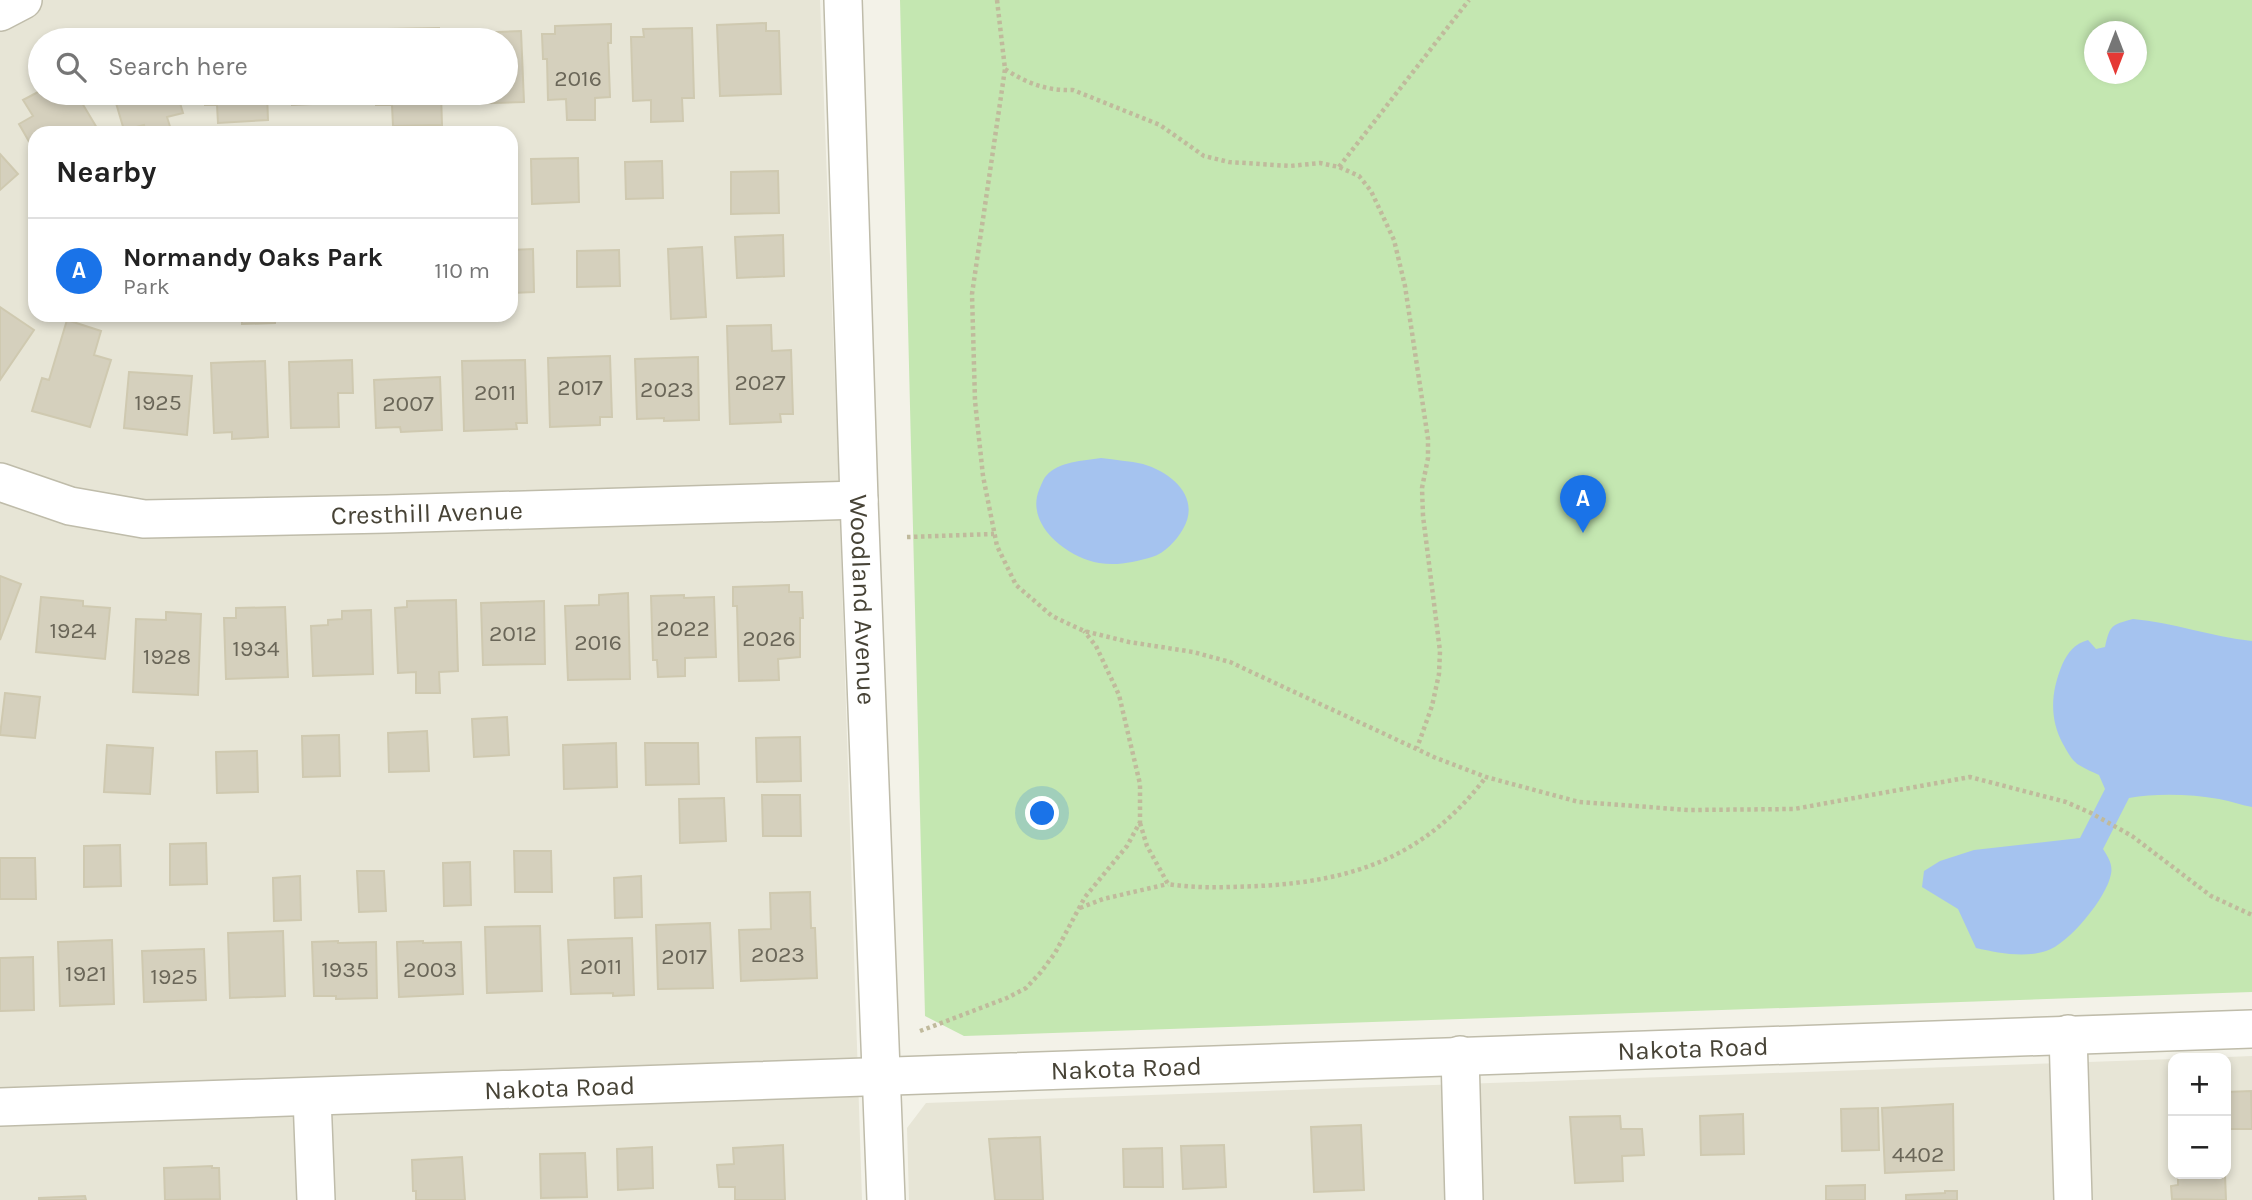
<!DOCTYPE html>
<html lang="en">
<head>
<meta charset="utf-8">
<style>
	body { margin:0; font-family:Karla,sans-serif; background:#f2f2f2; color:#222 }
	.controls { position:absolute; right:21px; bottom:21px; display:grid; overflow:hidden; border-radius:14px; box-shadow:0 4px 10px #0003 }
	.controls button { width:63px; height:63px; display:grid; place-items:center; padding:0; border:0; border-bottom:2px solid #e0e0e0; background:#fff; color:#222; font:35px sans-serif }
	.compass { position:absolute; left:2084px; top:21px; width:63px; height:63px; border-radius:50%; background:#fff; box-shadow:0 4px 10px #0003; rotate:180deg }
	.you { position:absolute; left:1043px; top:814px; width:24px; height:24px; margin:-18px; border:5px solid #fff; border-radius:50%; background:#1a73e8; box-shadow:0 0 0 10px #1a73e833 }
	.badge { display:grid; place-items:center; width:46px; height:46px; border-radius:50%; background:#1a73e8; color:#fff; font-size:23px; font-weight:700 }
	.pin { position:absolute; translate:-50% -58px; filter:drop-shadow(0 2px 4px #0008) }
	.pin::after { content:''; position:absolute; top:37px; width:24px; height:21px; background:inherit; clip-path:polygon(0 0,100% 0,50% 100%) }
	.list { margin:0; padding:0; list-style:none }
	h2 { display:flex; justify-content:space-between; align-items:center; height:91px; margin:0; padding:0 28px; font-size:30px }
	h2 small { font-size:23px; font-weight:400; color:#767676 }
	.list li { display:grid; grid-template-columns:46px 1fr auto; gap:21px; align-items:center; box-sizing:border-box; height:105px; padding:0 28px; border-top:2px solid #e0e0e0 }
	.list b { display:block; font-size:26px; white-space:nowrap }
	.list p { margin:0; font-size:23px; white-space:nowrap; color:#767676 }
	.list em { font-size:23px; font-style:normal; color:#767676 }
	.icon { flex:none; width:38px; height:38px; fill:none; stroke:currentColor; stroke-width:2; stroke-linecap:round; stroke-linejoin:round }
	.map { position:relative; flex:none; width:2252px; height:1200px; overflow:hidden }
	.search { position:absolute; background:#fff; box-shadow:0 4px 10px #0003; left:28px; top:28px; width:490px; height:77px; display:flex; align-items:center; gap:18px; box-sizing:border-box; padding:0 24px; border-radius:38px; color:#767676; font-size:26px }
	.panel { position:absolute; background:#fff; box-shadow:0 4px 10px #0003; left:28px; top:126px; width:490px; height:196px; border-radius:21px }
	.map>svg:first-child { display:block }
</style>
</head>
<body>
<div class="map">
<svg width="2252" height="1200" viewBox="0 0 2252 1200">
	<rect width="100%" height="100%" fill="#f3f2e8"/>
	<path fill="#e7e5d6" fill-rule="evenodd" d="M0,0H820L838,460L862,1200H0ZM40,40H506V93H40ZM35,133H511V315H35Z
		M2252,1056V1200H909L907,1128L926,1103L2173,1059V1174H2226V1058H2202Z"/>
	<path fill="#c4e7b1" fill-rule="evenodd" d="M900,0H2252V992L964,1036L925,1016ZM2094,32H2136V74H2094Z"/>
	<path fill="#a5c3ef" d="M1101,458C1115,460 1130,461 1143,464C1173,473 1201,498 1183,529C1176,541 1165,553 1152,557C1134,562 1118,566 1099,563C1068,558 1025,525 1039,490C1041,486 1043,479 1046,476C1059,461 1083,461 1101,458Z
		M2133,619C2173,622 2211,637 2252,641V807C2241,805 2230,801 2219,799C2191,794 2156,793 2129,798L2103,849C2108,857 2113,864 2111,874C2107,897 2069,944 2046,951C2024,958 1998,953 1976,948L1958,909L1922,887L1924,871L1940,861L1974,850L2080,838L2105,789L2099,775C2093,772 2085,769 2079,765C2072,761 2067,751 2063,744C2049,718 2051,692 2062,665C2068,652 2074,644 2088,640L2096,649L2105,647C2110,625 2111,625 2133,619Z"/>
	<path fill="#d5d0bd" stroke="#cfc9b0" stroke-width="2" d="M766,23V31H779L781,94L720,96L717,25Z
		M611,24V43H608L610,97L595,98V120H567L566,99L548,100L547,59H543L542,34H555V26Z
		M439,28V40H388V29Z
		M692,28L694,98H682L683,121L651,122V100L633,101L631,37H644L643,29Z
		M521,31L524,102L462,104V93H506V40H468H473L472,33Z
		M350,33V40H303L302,35Z
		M263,36L264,40H234L233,38Z
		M40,91V93H76L100,133H35V152L19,124L33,116L23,100Z
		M113,93H177L183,113L167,117L172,133H146L144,125L124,130Z
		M205,93H267L268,120L218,123L217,105H205Z
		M291,93H353V102L292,105Z
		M376,93H441L442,125L393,126L392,105H376Z
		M0,154L18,174L0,190Z
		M578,158L579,202L532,204L531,159Z
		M662,161L663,198L626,199L625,162Z
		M778,171L779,213L731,214V172Z
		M783,235L784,276L737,278L735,237Z
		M702,247L706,317L671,319L668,249Z
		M533,249L534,292L511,293V250Z
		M619,250L620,286L577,287V251Z
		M0,307L34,330L0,380Z
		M242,315H275V323L242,324Z
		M67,320L101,331L94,355L111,360L90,427L32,411L42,378L49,380Z
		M771,325L772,351L791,350L793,414H780L781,422L730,424L727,326Z
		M610,356L612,417H600V425L550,427L548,358Z
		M698,357L699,420L664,421V418L637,419L635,359Z
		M352,360L353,393H338L339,427L291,428L289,362Z
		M525,360L527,423H516L517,429L464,431L462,361Z
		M265,361L268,437L232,439V432L214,433L211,363Z
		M129,372L192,376L187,435L124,428Z
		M440,377L442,430L401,432L400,427L376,428L374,380Z
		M0,576L21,584L0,640Z
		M789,585V592H802L803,618H800V657L778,659L779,680L739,681L737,606H733V587Z
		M628,593L630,679L568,680L565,606L599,605V595Z
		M684,595V598L714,597L716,657L685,658V676L658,677L657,660H653L651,596Z
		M41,597L83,601V606L110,608L105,659L36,652Z
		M456,600L458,671L439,672L440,693H416V672L398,673L395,608L407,607V601Z
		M544,601L545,664L483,665L481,603Z
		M285,607L288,677L226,679L224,618H236V608Z
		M371,610L373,674L313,676L311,626L328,625V620L342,619V611Z
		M166,612L201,614L198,695L133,692L136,619L166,620Z
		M5,693L40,697L35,738L0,735Z
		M507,717L509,755L474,757L472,719Z
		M427,731L429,771L389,772L388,733Z
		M339,735L340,776L303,777L302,736Z
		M800,737L801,781L757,782L756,738Z
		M616,743L617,787L564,789L563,745Z
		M645,743H698L699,784L646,785Z
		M107,745L153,748L150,794L104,792Z
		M257,751L258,792L217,793L216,752Z
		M762,795H800L801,836H763Z
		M724,798L726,841L680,843L679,799Z
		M206,843L207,884L170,885V844Z
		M120,845L121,886L84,887V846Z
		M514,851H551L552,892H515Z
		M0,858H35L36,899H0Z
		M470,862L471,905L444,906L443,863Z
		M357,871H384L386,911L359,912Z
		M300,876L301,920L274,921L273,878Z
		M641,876L642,917L615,918L614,878Z
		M810,892L811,928H815L817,978L741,981L739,930L771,929L770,893Z
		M710,923L713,988L658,989L656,925Z
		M540,926L542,991L487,993L485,927Z
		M283,931L285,996L230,998L228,933Z
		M632,938L634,995L613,996V993L571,994L568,940Z
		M112,940L114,1004L60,1006L58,942Z
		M338,941V943L376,942L377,998L336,999V996H314L312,942Z
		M423,941V943L461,942L463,994L399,997L397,942Z
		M204,949L206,1000L144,1002L142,951Z
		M33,957L34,1010L0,1011V958Z
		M2251,1091L2252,1129H2226V1092Z
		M1953,1104L1954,1170L1885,1173L1882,1108Z
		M1878,1108L1879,1150L1842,1151L1841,1109Z
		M1743,1114L1744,1154L1701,1155L1700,1116Z
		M1620,1116L1621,1129H1642L1644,1155L1622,1156L1623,1181L1575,1183L1570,1117Z
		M1361,1125L1364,1190L1314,1192L1311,1127Z
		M1040,1137L1043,1200H995L989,1139Z
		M783,1145L785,1200H735V1187H719L717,1165L734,1164L733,1148Z
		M1224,1145L1226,1187L1183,1189L1181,1146Z
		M652,1147L653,1188L618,1190L617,1149Z
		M1162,1148L1163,1187H1124L1123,1149Z
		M585,1153L587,1197L541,1198L540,1154Z
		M462,1157L465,1200H416V1191H413L412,1160Z
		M212,1166V1168H219L220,1199L165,1200L164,1168Z
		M2178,1174H2225L2226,1200L2172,1199L2171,1186L2178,1185Z
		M1865,1185V1200H1826V1186Z
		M1945,1191H1957V1200H1906V1195L1945,1193Z
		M85,1196L86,1200H39V1198Z"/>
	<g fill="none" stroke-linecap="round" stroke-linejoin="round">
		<g stroke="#bfbcaa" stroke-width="40">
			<g id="minor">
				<path id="s1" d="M843,0L859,500L886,1200"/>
				<path d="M0,12L23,0"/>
				<path id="s2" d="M0,482L70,506L144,519L387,514L859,500"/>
				<path d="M2068,1034L2073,1200"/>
				<path d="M1460,1055L1464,1200"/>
				<path d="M312,1097L316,1200"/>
				<path id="s3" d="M0,1107L2252,1029"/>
			</g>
		</g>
		<path stroke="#c0ba9c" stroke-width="4.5" stroke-dasharray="3.5 3.5" stroke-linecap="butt" d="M997,0L1005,69L972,294L975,401L983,476L997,546L1016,585L1052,616L1084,631L1129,642L1193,652L1230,662L1436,758L1486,777L1579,802L1689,810L1794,809L1970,777L2066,802L2091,813L2132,836L2211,896L2252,915
			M1005,69C1026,83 1047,91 1073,90L1160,125L1204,156L1229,162L1290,166L1320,163L1339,167L1359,176L1371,191L1394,240L1405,286L1428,439V458L1422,488L1423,516L1440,651L1439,674L1432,706L1417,748
			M1339,167L1469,0
			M907,537L994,534
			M1140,823L1147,846L1168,884C1198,889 1229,887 1259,886C1355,881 1426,856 1486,777
			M1080,908L1103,899L1168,884
			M920,1031L1007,998L1026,988L1041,972L1055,953L1085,897L1127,846L1140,822V784L1119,695L1096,646L1084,631"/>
		<use href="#minor" stroke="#fff" stroke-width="37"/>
	</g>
	<g text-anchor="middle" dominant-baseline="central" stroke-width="5" stroke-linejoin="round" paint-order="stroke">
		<g font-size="23" fill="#6a6658">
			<text x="578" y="78">2016</text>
			<text x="760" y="382">2027</text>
			<text x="580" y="387">2017</text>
			<text x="667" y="389">2023</text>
			<text x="495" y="392">2011</text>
			<text x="158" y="402">1925</text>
			<text x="408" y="403">2007</text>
			<text x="683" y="628">2022</text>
			<text x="73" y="630">1924</text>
			<text x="513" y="633">2012</text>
			<text x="769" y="638">2026</text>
			<text x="598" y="642">2016</text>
			<text x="256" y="648">1934</text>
			<text x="167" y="656">1928</text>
			<text x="778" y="954">2023</text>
			<text x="684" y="956">2017</text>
			<text x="601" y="966">2011</text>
			<text x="345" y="969">1935</text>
			<text x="430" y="969">2003</text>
			<text x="86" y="973">1921</text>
			<text x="174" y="976">1925</text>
			<text x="1918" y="1154">4402</text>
		</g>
		<g font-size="26" fill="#474336" stroke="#fff">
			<text stroke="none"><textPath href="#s2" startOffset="432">Cresthill Avenue</textPath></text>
			<text stroke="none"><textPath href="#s1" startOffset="600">Woodland Avenue</textPath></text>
			<text stroke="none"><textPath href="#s3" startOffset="1694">Nakota Road</textPath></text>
			<text stroke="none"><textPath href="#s3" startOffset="1127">Nakota Road</textPath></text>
			<text stroke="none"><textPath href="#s3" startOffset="560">Nakota Road</textPath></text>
		</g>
	</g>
</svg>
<div class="controls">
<button>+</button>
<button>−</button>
</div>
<svg class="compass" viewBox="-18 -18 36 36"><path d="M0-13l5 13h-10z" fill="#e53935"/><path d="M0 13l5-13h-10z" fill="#767676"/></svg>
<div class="you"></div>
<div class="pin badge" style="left:1583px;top:533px">A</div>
<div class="search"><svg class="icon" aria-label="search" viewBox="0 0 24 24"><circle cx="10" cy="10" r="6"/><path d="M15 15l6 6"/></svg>Search here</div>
<section class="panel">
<h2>Nearby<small></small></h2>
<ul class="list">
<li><span class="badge">A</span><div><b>Normandy Oaks Park</b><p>Park</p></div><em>110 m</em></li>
</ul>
</section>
</div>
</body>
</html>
